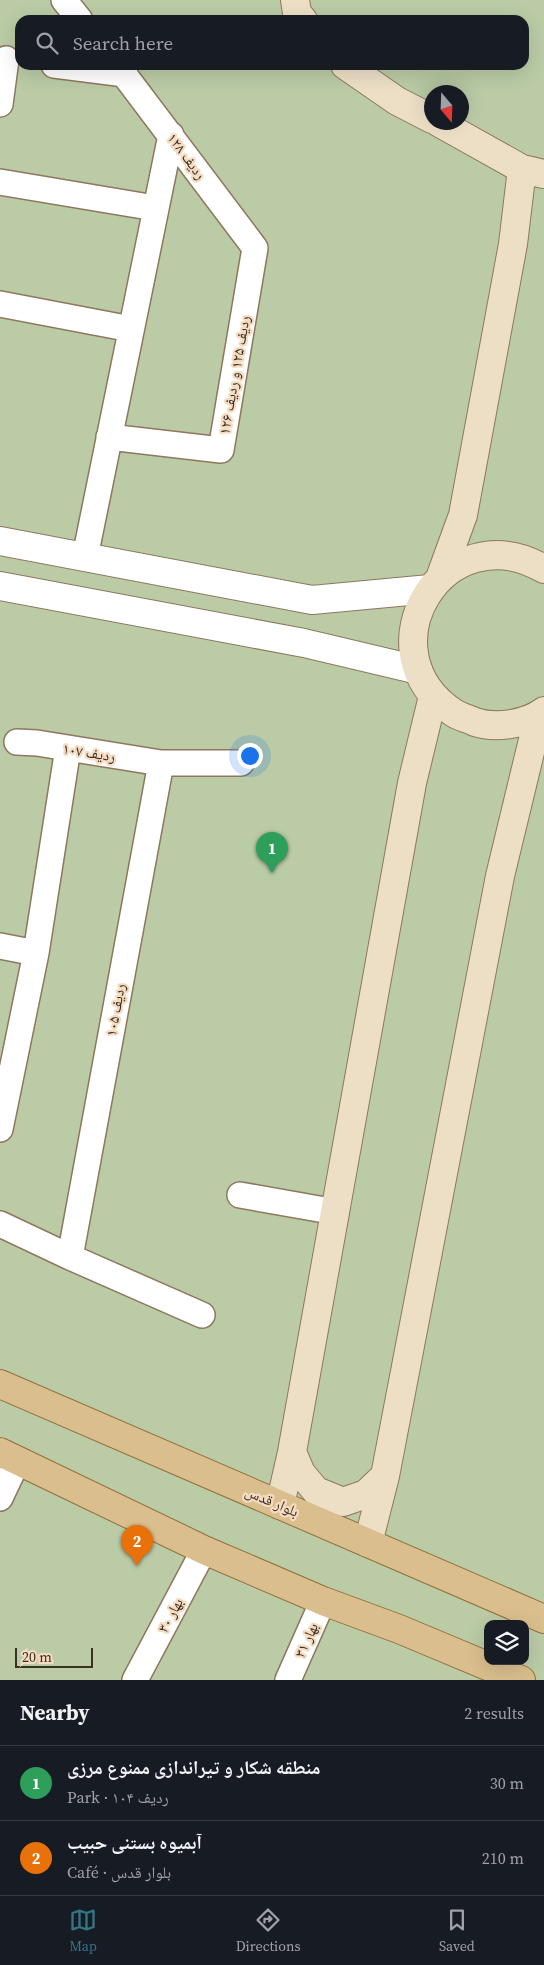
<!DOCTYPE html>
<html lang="en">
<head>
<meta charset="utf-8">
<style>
	body { margin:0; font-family:"Source Serif 4","Noto Naskh Arabic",serif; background:#242831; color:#f1f3f6 }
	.controls { position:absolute; right:15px; bottom:15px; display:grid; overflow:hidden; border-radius:10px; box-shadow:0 5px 20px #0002 }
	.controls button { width:45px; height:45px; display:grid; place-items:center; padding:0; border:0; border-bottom:1px solid #363941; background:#171b24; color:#f1f3f6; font:25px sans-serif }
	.compass { position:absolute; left:424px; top:85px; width:45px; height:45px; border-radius:50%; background:#171b24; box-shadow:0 5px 20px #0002; rotate:161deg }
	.scale { position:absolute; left:15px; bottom:12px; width:78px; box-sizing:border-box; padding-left:5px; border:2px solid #3a3026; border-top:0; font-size:14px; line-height:18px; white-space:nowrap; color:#3a3026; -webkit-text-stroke:4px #f5dbc0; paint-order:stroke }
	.you { position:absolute; left:249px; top:755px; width:18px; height:18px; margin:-12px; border:4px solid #fff; border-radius:50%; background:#1a73e8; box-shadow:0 0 0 8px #1a73e833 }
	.badge { display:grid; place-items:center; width:32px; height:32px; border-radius:50%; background:#337786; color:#fff; font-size:16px; font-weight:700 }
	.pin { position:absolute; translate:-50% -41px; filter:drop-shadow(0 1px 2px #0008) }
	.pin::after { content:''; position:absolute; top:26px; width:18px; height:15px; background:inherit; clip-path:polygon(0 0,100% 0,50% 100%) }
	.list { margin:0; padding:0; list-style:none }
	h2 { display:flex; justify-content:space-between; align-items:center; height:65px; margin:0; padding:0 20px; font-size:21px }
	h2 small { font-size:16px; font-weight:400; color:#9ea1a6 }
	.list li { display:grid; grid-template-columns:32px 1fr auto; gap:15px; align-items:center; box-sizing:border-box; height:75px; padding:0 20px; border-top:1px solid #363941 }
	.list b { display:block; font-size:19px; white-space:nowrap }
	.list p { margin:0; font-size:16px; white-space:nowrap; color:#9ea1a6 }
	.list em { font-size:16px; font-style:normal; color:#9ea1a6 }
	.icon { flex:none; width:28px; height:28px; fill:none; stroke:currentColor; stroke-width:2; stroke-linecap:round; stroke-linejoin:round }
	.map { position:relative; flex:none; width:544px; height:1680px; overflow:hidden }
	.search { position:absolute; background:#171b24; box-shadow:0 5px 20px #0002; left:15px; right:15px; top:15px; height:55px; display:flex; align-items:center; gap:12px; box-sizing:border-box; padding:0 18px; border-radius:15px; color:#9ea1a6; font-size:19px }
	.sheet { height:215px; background:#171b24 }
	nav { display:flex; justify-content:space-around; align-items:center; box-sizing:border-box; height:70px; border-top:1px solid #363941; background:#171b24; font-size:14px; color:#9ea1a6 }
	nav a { display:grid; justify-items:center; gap:2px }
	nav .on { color:#337786 }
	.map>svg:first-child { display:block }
</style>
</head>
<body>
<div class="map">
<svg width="544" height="1680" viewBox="0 0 544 1680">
	<rect width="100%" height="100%" fill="#f5dbc0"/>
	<path fill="#bacba6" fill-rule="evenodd" d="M0,0H544V1680H0ZM20,20H524V65H20ZM432,92H462V122H432ZM488,1624H525V1661H488Z"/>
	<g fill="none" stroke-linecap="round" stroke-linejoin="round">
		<g stroke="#8e775e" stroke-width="28">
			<path id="minor" d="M64,0L80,20
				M54,65L125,74
				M0,104L6,59
				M0,182L155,208
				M0,304L131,329
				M109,437L221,450L255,248L117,65
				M85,557L171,135
				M17,742L37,743L161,763H241
				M0,946L36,953
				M0,1129L36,953L68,748
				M240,1195L336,1212
				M0,1224L70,1257L202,1315
				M70,1257L161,763
				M0,1498L18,1460
				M135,1680L204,1550
				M288,1680L323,1601"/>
		</g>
		<g stroke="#8e775e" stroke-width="30">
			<path id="tertiary" d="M0,541L312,600L430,589
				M0,586L304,643L418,670"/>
		</g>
		<g stroke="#8e775e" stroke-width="30">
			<path id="secondary" d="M295,0L297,13L303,20
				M345,65L397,101L432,119
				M438,122L522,169L544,174
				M544,569C444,511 360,651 454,713C460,717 469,719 475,722C496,729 527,724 544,711
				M440,578L463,515L513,244L522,169
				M292,1452L301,1473L316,1491L343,1502L366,1494L385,1476
				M280,1505L292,1452L412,783L433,696
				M368,1543L385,1476L500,876L539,715"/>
		</g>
		<g stroke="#927038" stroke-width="30">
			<path id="primary" d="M0,1384L544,1619
				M0,1452L204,1550L323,1601L399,1629L521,1680"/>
		</g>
		<use href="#minor" stroke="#fff" stroke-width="25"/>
		<use href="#tertiary" stroke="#fff" stroke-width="28"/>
		<use href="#secondary" stroke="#ecdfc6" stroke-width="28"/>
		<use href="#primary" stroke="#dabe8d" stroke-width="28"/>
	</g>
	<g text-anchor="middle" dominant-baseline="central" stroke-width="4.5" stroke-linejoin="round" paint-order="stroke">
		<g font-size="15" fill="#3a3026" stroke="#f5dbc0">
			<text transform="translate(187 156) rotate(53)">ردیف ۱۲۸</text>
			<text transform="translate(234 375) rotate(-80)">ردیف ۱۲۵ و ردیف ۱۲۶</text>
			<text transform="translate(89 752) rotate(9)">ردیف ۱۰۷</text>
			<text transform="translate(115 1010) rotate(-80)">ردیف ۱۰۵</text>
			<text transform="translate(272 1501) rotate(23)">بلوار قدس</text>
			<text transform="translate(170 1615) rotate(-62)">بهار ۳۰</text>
			<text transform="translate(306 1640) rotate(-66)">بهار ۳۱</text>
		</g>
	</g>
</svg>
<div class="controls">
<button><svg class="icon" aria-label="layers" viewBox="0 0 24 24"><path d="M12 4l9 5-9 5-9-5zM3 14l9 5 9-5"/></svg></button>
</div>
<svg class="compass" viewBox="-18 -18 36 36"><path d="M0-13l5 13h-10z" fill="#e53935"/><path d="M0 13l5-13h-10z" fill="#9ea1a6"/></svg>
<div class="scale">20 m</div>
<div class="you"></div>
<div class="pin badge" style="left:272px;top:873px;background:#2e9e5b">1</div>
<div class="pin badge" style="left:137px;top:1566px;background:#e8710a">2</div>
<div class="search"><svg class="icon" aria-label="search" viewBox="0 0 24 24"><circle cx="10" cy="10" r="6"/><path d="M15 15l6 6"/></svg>Search here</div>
</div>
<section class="sheet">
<h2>Nearby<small>2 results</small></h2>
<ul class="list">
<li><span class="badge" style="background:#2e9e5b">1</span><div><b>منطقه شکار و تیراندازی ممنوع مرزی</b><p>Park · ردیف ۱۰۴</p></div><em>30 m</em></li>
<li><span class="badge" style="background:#e8710a">2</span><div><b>آبمیوه بستنی حبیب</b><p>Café · بلوار قدس</p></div><em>210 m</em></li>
</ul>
</section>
<nav>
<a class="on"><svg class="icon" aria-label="map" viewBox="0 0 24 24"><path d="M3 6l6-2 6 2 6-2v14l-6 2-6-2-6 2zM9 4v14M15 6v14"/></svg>Map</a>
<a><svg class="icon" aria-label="directions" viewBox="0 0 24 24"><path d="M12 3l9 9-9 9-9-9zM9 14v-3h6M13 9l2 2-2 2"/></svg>Directions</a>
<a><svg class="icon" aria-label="saved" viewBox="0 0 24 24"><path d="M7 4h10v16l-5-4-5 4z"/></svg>Saved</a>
</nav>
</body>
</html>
